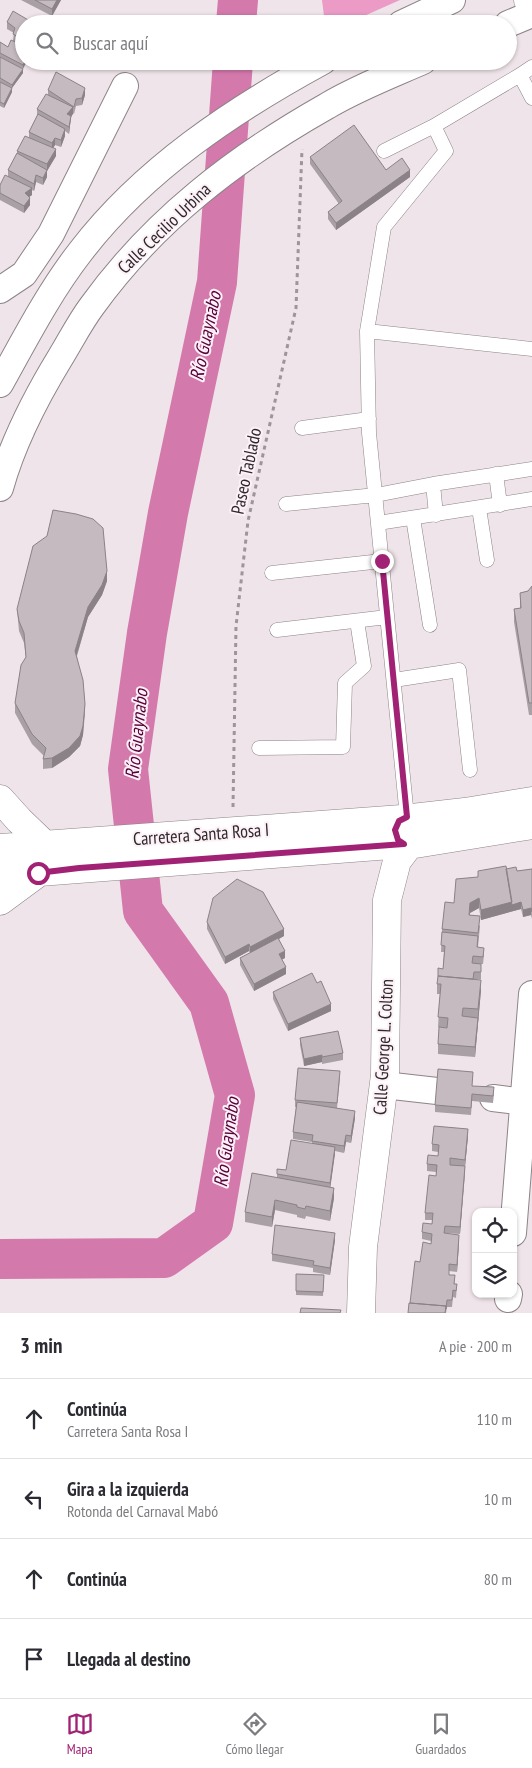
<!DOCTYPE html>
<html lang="es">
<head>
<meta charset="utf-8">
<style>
	body { margin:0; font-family:"PT Sans Narrow",sans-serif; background:#f2f2f3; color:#2b2b33 }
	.controls { position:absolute; right:15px; bottom:15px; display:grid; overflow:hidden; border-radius:10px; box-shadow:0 1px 4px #0004 }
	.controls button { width:45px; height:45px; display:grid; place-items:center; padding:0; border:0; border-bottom:1px solid #e1e1e2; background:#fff; color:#2b2b33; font:25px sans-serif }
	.stop { position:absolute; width:15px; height:15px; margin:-11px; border:4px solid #a12274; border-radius:50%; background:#fff }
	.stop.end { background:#a12274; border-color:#fff; box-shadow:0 1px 5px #0008 }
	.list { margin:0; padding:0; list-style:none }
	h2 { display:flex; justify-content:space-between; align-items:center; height:65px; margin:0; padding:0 20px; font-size:21px }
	h2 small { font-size:16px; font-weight:400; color:#7c7c81 }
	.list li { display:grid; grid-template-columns:32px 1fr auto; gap:15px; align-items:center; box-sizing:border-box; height:80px; padding:0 20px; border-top:1px solid #e1e1e2 }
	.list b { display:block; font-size:19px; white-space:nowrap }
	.list p { margin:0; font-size:16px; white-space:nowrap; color:#7c7c81 }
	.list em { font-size:16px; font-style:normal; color:#7c7c81 }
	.icon { flex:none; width:28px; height:28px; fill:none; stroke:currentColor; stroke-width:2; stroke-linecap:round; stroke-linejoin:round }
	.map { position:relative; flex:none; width:532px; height:1313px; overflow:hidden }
	.search { position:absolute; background:#fff; box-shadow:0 1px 4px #0004; left:15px; right:15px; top:15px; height:55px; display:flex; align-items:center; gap:12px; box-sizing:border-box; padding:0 18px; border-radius:28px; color:#7c7c81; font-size:19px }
	.sheet { height:385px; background:#fff }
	nav { display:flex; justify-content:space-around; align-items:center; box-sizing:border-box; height:70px; border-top:1px solid #e1e1e2; background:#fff; font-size:14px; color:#7c7c81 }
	nav a { display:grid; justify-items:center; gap:2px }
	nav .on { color:#a12274 }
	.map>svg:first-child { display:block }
</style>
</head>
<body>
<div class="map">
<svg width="532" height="1313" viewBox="0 0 532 1313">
	<rect width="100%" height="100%" fill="#efe4e9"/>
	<path fill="#eb9bc6" d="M322,0H400L346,24H325Z"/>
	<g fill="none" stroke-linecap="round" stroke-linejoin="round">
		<path stroke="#d479ac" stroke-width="40" d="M236,24L238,0
			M0,1259L164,1258L213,1223L235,1095L209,1003L143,911L128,769L147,633L168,513L217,282L233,61"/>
		<g stroke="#8d8388" stroke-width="15">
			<path id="lane" d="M532,67L520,75L532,98
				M384,151L434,126
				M367,331L532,349
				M302,428L369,419
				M496,474L500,505
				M433,484L436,515
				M286,504L376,495L433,484L532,469
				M479,508L487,560
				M413,518L430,625
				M378,523L532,499
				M272,573L382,561
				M277,630L387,617
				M394,680L459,670L470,770
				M259,748L343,747L345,683L364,666L357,621
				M407,817L369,433L367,331L384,227L446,151L434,126L520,75"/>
		</g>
		<g stroke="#8d8388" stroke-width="28">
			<path id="street" d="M401,24L452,0
				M508,24L532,14
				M0,290L24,274L51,234L125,86
				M0,384C25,339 49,292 81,251C144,169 233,110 323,61
				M0,488C13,441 35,399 60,358C71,340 80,322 92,306C154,220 235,158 327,106C357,88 391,75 423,61
				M384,1085L437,1091
				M493,1098L524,1102
				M513,1233L532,994
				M508,1299L509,1294"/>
		</g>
		<g stroke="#8d8388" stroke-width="29">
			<path id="secondary" d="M528,0L532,7
				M0,799L19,820L45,845
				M412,818L465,812L532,801
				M0,848L402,819
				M0,875L404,844L409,845L532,825
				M0,901L38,873
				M361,1313L363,1247L385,1075L387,900L397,861L409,845"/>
		</g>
		<path stroke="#9e9599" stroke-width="3" stroke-dasharray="4 4" stroke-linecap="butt" d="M233,807L236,626L248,521L296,308L302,149"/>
		<use href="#lane" stroke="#fff" stroke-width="14"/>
		<use href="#street" stroke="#fff" stroke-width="26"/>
		<use href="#secondary" stroke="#fff" stroke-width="28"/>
	</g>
	<path fill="#a9a0a5" d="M21,0H61L52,16Z
		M7,22L24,24L23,69L0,57V42L8,47L13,41L14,33L7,29Z
		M0,57L23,73L12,88V92L4,108L0,106Z
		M48,90L85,95L82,105L76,106L74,114L73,113L71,117L69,134L65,131V136L61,147L55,145L53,148L56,156L47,171V177L43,185L36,182L34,191L32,190V195L29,197L30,205L24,213L0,200V185L8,176V170L17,154V151L29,137V132L37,116V109L48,95Z
		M310,157L386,170L410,177L336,230L328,219V212L339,204L310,164Z
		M107,581L102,595L88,617L77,656L85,714L83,735L80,746L69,757L52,768L43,769V759L44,756L32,744L15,713V703L26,658L24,643L19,631L17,609Z
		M532,586V715H529L514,622V609L520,608V593L528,591Z
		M506,869L517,871L532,869V919L531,915L523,917L521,909L481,920L479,908L470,913V915L480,926L478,947L484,955L483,964H481V979H474V980L481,990L475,1057L438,1054V1044L447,1028L438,1027L440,994H437V984L443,969L444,952H441L442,929L454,903L478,877Z
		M207,922L284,936L279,939L285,958L282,959L286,974L254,991L240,965V958L250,953L249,951L225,964L207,929Z
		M273,992L331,1011L288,1031L273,999Z
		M300,1038L343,1053V1060L322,1064V1062L304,1066L300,1045Z
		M340,1078L337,1108L355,1118L351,1143L346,1142L344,1153L335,1151L330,1187L334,1198L330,1221L306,1216L305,1219L297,1217V1215L275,1210L272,1227L245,1222V1212L277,1177V1169L286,1170L312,1144V1142L293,1139V1132L296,1107H295V1100Z
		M472,1086L494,1094L493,1103L472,1101L471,1115L435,1112V1105Z
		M468,1136L465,1166L460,1234L445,1233L459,1242L457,1272L449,1271V1275L455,1284H457L456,1298L453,1297L452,1307H447L446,1313H408L420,1262L431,1244V1241L422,1239V1232L432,1224V1220H425V1213L436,1176V1172L427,1171V1164L438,1156V1152L432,1151V1144Z
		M335,1240L330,1275L313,1272V1268L272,1261V1254Z
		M296,1274L324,1275L323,1296L296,1295Z"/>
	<path fill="#8a8286" d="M57,0H61L52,16V9Z
		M25,61H27L23,69V65Z
		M23,69V73L12,88V85Z
		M12,88V92L4,108V104Z
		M85,88V95L82,105V98Z
		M73,107V114L71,117L69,134V127L67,114Z
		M65,129V136L61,147V140Z
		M55,138V145L52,150V143Z
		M56,149V156L47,171V177L43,185V178L47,170V164Z
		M410,170V177L336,230V223Z
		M36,175V182L34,191V184Z
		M32,188V195L25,200V193Z
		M30,198V205L24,213V206Z
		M107,571V581L102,595L88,617L75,661V651L88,607Z
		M85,704L83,735L80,746L69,757L52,768V758Z
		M479,898V908L470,913L469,925L470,903Z
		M512,902H521V909L481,920V910Z
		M531,908V915L523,917V910Z
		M284,929V936L250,954V947Z
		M249,944V951L225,964V957Z
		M285,951V958L279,961V954Z
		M286,967V974L254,991V984Z
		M481,980V990L475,1057V1047Z
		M331,1004V1011L288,1031V1024Z
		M322,1055V1062L304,1066V1059Z
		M355,1111V1118L351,1143V1136Z
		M468,1129V1136L465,1167V1160Z
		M346,1135V1142L344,1153V1146Z
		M335,1147V1154L330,1190V1183Z
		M465,1166V1173L460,1234V1227Z
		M334,1188V1198L330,1221V1211Z
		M275,1200V1210L272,1227V1217Z
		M335,1233V1240L330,1275V1268Z
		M459,1235V1242L457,1272V1265Z"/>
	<path fill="#c5bac0" stroke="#8a8286" d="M35,0H57L52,9Z
		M13,11L35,24H24V40L13,34L15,28L7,22Z
		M11,40L24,46V61H25L23,65L0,53V42L8,47Z
		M0,57L23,69L12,85L0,78Z
		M56,72L85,88L82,98L76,99L74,107L48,90Z
		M0,82L12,88L4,104L0,102Z
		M46,94L73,107L67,114L71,116L69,127L37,109Z
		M38,114L65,129L61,140L55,138L52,143L29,132Z
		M354,125L386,170L402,158L410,170L336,223L328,212L342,201L310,157Z
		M25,136L56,149L47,164L17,151Z
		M17,153L47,170L43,178L36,175L34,184L8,170Z
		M5,175L32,188L25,193L30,198L24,206L0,193V185Z
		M53,510L76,514L93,519L103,528L107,571L102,585L88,607L75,651L83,680L85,704L83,726L80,736L69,748L52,758L43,759L46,748L32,734L15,703L21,665L26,657L24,633L19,621L17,609L33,546L47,536Z
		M532,586V703H529L514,609L521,608L520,593L528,591Z
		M506,866L512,902L481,910L479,898L470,903L469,915L480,916L478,933L442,929L445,902L454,903L456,879L478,877V871Z
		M516,867L517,871L532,869V912L531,908L523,910L521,902L512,905L506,869Z
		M237,879L263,892L284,929L250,947L249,944L225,957L207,922L213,898Z
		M442,932L478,936L477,947L484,948L483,957L473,956L472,963L481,964V972H474L473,979L438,976V968L443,969L445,946L441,945Z
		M278,938L285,951L279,954L286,967L254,984L240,958Z
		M312,973L317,983L321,981L331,1004L288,1024L273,992Z
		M438,976L481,980L478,1009L463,1008L462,1016L478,1018L475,1047L438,1044L439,1027L447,1028L448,1018L438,1017L441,984H437Z
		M338,1031L343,1053L322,1057V1055L304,1059L300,1038Z
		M298,1068L340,1071L337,1103L295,1100Z
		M438,1069L473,1072L472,1086L494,1087L493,1096L472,1094L471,1108L435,1105Z
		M297,1102L355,1111L351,1136L346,1135L344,1146L312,1141L313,1135L293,1132Z
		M434,1126L468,1129L465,1160L450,1158V1165L465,1166L460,1227L445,1226L444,1233L459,1235L457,1265L449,1264V1275H455L454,1284H457L456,1291L453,1290L452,1300H447L446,1309V1306L410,1303L415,1261L420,1262L423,1242L431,1244L432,1234L422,1232L423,1223L432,1224L433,1213H425L429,1175L436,1176L437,1165L427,1164L428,1155L438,1156L439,1145L432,1144Z
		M291,1140L335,1147L330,1183L277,1174V1169L286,1170Z
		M252,1173L334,1188L330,1211L306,1206L305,1209L297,1207V1205L275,1200L272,1217L245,1212Z
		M275,1225L335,1233L330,1268L313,1265L314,1261L272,1254Z
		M296,1274L324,1275L323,1292L296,1291Z
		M409,1303L446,1306L445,1313H408Z
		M301,1308L341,1310L340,1313H300Z"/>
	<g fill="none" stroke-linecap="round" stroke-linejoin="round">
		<path stroke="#a12274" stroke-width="6" d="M38,873L79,868L404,844L398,840L395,830L399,821L407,817L382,561"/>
	</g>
	<g text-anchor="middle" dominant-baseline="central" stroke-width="4" stroke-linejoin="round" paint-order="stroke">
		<g font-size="18" fill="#2d292b" stroke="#fdf1f7">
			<text transform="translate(164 228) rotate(-44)">Calle Cecilio Urbina</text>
			<text transform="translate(246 471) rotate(-78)">Paseo Tablado</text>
			<text transform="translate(201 834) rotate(-4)">Carretera Santa Rosa I</text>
			<text transform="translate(383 1047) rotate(-87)">Calle George L. Colton</text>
		</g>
		<g font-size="19" font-style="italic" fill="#57013b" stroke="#fdf1f7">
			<text transform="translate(205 336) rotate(-78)">Río Guaynabo</text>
			<text transform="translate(136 734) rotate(-84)">Río Guaynabo</text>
			<text transform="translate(226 1142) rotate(-82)">Río Guaynabo</text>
		</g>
	</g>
</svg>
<div class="controls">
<button><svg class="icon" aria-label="locate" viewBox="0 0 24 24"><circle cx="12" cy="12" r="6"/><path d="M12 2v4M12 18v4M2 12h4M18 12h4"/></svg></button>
<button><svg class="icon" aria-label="layers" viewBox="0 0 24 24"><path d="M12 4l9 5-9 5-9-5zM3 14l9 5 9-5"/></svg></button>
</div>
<div class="stop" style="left:38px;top:873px"></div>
<div class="stop end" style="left:382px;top:561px"></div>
<div class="search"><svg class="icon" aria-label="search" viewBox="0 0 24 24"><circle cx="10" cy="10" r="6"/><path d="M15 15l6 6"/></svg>Buscar aquí</div>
</div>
<section class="sheet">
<h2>3 min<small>A pie · 200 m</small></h2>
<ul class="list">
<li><svg class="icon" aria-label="ahead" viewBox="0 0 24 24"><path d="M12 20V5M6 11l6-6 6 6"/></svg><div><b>Continúa</b><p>Carretera Santa Rosa I</p></div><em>110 m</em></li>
<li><svg class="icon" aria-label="left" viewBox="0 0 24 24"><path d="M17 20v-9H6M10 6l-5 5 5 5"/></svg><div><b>Gira a la izquierda</b><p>Rotonda del Carnaval Mabó</p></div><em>10 m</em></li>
<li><svg class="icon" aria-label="ahead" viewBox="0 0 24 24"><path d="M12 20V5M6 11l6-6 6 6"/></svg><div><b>Continúa</b></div><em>80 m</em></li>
<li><svg class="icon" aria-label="arrive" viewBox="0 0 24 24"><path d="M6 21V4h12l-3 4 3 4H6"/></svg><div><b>Llegada al destino</b></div></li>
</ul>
</section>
<nav>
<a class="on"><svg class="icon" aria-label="map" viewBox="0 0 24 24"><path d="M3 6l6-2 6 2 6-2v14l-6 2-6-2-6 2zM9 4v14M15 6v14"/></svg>Mapa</a>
<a><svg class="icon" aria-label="directions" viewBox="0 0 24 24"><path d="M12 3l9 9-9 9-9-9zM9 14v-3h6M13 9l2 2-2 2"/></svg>Cómo llegar</a>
<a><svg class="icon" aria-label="saved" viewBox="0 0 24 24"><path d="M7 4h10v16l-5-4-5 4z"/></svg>Guardados</a>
</nav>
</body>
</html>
